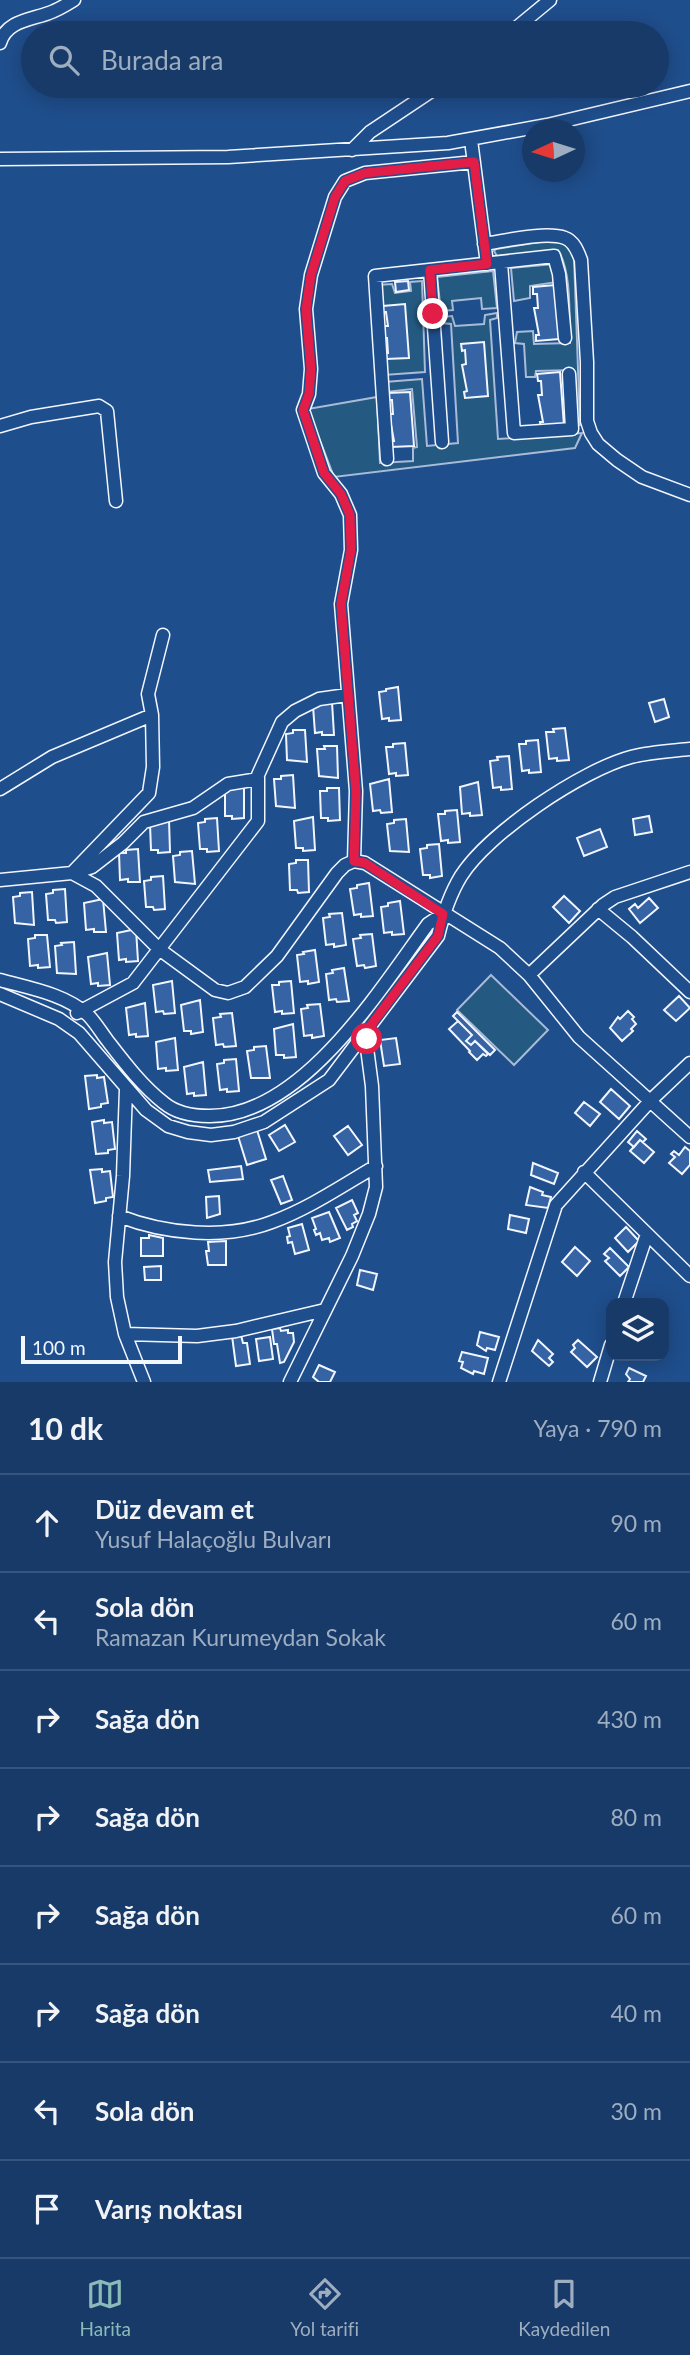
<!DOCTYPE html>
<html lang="tr">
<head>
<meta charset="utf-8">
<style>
	body { margin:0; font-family:Lato,sans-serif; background:#244571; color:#f1f3f6 }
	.controls { position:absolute; right:21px; bottom:21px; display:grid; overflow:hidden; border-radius:14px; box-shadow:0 4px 18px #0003 }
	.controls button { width:63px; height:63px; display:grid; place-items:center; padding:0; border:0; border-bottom:2px solid #36547d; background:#173a69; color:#f1f3f6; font:35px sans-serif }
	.compass { position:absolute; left:522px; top:119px; width:63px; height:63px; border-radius:50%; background:#173a69; box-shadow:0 4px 18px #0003; rotate:266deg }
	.scale { position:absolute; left:21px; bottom:18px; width:161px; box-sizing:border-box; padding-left:7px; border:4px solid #f2f6ff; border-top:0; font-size:19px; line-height:24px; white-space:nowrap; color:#f2f6ff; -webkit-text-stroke:5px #1f4e8c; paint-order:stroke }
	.stop { position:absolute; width:21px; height:21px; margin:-16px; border:5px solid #e11d48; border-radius:50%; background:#fff }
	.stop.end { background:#e11d48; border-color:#fff; box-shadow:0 2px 7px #0008 }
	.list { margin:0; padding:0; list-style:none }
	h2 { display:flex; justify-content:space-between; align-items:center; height:91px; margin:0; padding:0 28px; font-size:30px }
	h2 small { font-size:23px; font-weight:400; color:#9eadc0 }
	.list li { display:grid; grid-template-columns:46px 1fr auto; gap:21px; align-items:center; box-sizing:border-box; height:98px; padding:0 28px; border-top:2px solid #36547d }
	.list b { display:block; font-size:26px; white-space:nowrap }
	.list p { margin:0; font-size:23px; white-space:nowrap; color:#9eadc0 }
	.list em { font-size:23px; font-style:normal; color:#9eadc0 }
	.icon { flex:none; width:38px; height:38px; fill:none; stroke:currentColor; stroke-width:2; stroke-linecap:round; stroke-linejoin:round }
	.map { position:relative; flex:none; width:690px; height:1382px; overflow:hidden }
	.search { position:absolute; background:#173a69; box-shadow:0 4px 18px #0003; left:21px; right:21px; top:21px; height:77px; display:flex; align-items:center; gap:18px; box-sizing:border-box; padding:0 24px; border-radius:38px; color:#9eadc0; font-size:26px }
	.sheet { height:875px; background:#173a69 }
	nav { display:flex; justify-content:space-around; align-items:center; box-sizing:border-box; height:98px; border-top:2px solid #36547d; background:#173a69; font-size:19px; color:#9eadc0 }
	nav a { display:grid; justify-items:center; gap:4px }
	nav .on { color:#8bbbb9 }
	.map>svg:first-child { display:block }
</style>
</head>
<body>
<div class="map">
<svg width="690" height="1382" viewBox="0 0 690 1382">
	<rect width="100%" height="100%" fill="#1f4e8c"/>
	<path fill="#245a82" stroke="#a8bbd7" stroke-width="2" d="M553,240L568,245L574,257L580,425L576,426L573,370L536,371L535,377H526L524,344L515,343L517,332L533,331L534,344L570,343C569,317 572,272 558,250L497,256L494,251L496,249Z
		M554,264L557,282L530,286V298L514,301L511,268Z
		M493,271L497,308L482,309L481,298L452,301L453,310L441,311L437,277Z
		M422,281L425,372L384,375L378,285L392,284L395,293L411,291L410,282Z
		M497,313V318L490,320L498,439L582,433L575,448L334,477L308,409L377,397L380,463L413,461V448L417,447L412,389L386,392L385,382L422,379L427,446L458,443L451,324L442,323V317L452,316L455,326L484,324L485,315Z
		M491,975L548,1030L514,1065L457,1010Z"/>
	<path fill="#3563a3" stroke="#f2f6ff" stroke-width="2" d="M408,281L409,290L396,292L395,282Z
		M555,285L559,339L536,341V335H539L534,308H538L537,294H533V287Z
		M405,304L409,358L386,359L385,353H388L387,338H384V326H388L386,312H383V306Z
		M484,342L488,396L465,398L464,392L467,391L462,365L466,364L465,350L462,351L461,344Z
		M560,372L564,426L541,428L540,422H543L538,395H542L541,381H538L537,374Z
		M410,392L414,446L391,447L390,441H394L389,414H393L392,400H388V393Z
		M398,687L401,720L389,721V718L382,719L379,692L386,691V689Z
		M664,699L669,717L655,722L649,703Z
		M332,702L334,735H322V732L315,733L313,706Z
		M565,728L569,760L557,761V758L549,759L546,732H554L553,729Z
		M293,730H305L307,762L287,760L286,734L293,733Z
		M538,740L541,772L529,773V770L522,771L519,744H526V741Z
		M405,743L408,775L396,776V773L389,774L386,747H393V744Z
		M324,746H337L338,778L319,776L317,749H325Z
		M509,756L512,789L501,790V787L493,788L490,761L498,760L497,757Z
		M293,775L295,808L276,806L274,779H281V776Z
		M389,779L392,812L381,813L380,810L373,811L370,784Z
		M478,782L482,815L470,816V813L462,814L460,787Z
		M244,786V818L232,819V816H225V789Z
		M327,788H339L340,820L328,821V818H321L320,791H327Z
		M457,810L460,842L448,843V840L441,841L438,814H445V811Z
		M649,816L652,832L635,835L633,819Z
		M313,817L315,850L303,851V848H296L294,821Z
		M217,818L219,851L207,852V849H200L198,823L205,822V819Z
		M406,819L409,852L390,851L387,824L394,823V820Z
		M169,820L170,852L158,853V850H151L150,824Z
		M600,829L607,847L584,856L577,838Z
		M439,844L442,876L430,878V875H423L420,849L427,848V845Z
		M138,849L140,882H128V879L120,880L119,853H126V850Z
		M192,851L195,884L175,882L173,856L180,855V852Z
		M296,860H308L309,892L298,893L297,890H290L289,864L296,863Z
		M163,876L165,909L154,910L153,907H146L144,881L151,880V877Z
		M369,883L373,916L361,917V914L354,915L350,889L357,888V885Z
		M65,889L67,922L56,923L55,920H48L46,894L53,893V890Z
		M32,892L34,925L15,923L13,897L20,896V893Z
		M564,896L580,911L569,923L553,907Z
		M649,898L658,908L640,923L629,909L635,904L638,908Z
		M103,899L106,932H94V929L86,930L84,903Z
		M400,901L404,934L392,935V932L384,933L381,907L388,906V903Z
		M342,913L346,945L334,947V944L326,945L323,918L330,917L329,914Z
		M136,929L138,961L126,962V959L119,960L117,933Z
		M372,934L376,966L365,968L364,965L357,966L353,939L361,938L360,935Z
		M35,935H47L50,967L38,968V965L30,966L28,939L35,938Z
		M74,942L76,974L57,973L55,946L62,945L61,943Z
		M315,950L319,982L308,984V981L300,982L297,955L304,954L303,952Z
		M107,953L110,985L98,986V983L91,984L88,957Z
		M344,968L349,1001L337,1002L336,999L329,1000L326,974L333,973L332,970Z
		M172,981L175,1013L164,1014L163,1011L156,1012L153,985Z
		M291,981L294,1013L282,1014V1011L275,1012L272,985H279V982Z
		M679,996L690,1008L676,1021L664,1010Z
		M200,1000L203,1032L191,1034V1031H184L181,1005Z
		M145,1003L148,1036L136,1037V1034L129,1035L126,1008Z
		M320,1004L324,1036L312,1038V1035L304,1036L301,1009L308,1008L307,1005Z
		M628,1011L634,1017L632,1019L636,1024L631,1029L633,1031L622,1041L610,1028L618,1017L620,1019Z
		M457,1012L495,1050L490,1055L475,1041L471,1045L466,1041L472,1035L453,1016Z
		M232,1013L236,1046L224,1047L223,1044L216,1045L213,1018L221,1017L220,1014Z
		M458,1021L472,1035L466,1041L471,1045L475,1041L488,1054L486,1056L483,1054L477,1060L469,1052L470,1051L449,1029Z
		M293,1024L296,1057L284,1058V1055H276L274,1029Z
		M175,1038L178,1070L166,1071V1068L158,1069L156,1042Z
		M396,1038L400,1064L384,1066L380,1040Z
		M266,1046L270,1078H251L247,1051L254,1050V1047Z
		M236,1059L239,1091L227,1092V1089L220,1090L217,1064L224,1063V1060Z
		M203,1062L206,1095L194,1096V1093L187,1094L184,1067Z
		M97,1075V1078L104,1077L108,1103L101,1104V1107L89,1109L85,1076Z
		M611,1089L630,1106L619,1119L600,1102Z
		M584,1102L600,1114L590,1126L575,1113Z
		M104,1120V1123L112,1122L115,1149L108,1150V1153L96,1154L92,1122Z
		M285,1125L295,1142L279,1151L269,1135Z
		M348,1126L362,1145L348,1155L334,1136Z
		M257,1130L266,1159L247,1165L238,1136Z
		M637,1131L646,1139L643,1142L640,1140L634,1147L628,1142Z
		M640,1140L654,1152L644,1163L630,1151Z
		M685,1147L690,1151V1165L682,1174L669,1163L675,1157L671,1154L674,1151L679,1155Z
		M533,1163L558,1173L554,1184L531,1175Z
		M241,1166L243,1179L210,1182L208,1170Z
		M102,1169V1172L110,1171L113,1197L106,1198V1201L95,1203L90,1170Z
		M283,1176L292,1200L281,1204L271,1180Z
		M530,1187L543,1192L542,1195L551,1197L548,1208L526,1205Z
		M219,1196L220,1214L207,1218L206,1197Z
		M352,1200L358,1213L354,1215L357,1221L352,1224L353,1227L347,1230L336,1208Z
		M329,1212L340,1238L330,1242L329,1238L322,1240L320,1233L316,1235L314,1230L316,1229L312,1218Z
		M510,1215L529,1219L526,1233L508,1229Z
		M302,1224L309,1250L295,1254L292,1242L288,1243L287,1237L290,1236L288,1228Z
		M626,1227L639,1241L628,1252L615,1238Z
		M149,1235L163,1238V1256H141V1238H149Z
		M226,1241V1265H208L206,1251H209L208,1242Z
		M575,1247L590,1261L577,1276L562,1262Z
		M610,1248L629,1267L620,1276L605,1261L609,1258L604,1254Z
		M161,1266V1280H145L144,1267Z
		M360,1270L377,1274L373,1290L357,1285Z
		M280,1328L281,1331L288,1330V1333H293L294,1342L284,1362L280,1363L277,1344H274L272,1329Z
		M480,1332L499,1337L495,1350L487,1348L486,1351L477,1345Z
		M241,1335L243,1343H247L250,1364L236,1366L232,1336Z
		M270,1337L273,1359L259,1361L256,1339Z
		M538,1340L553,1354L549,1358L553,1362L549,1366L532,1351Z
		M578,1340L597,1357L587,1367L571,1352L575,1348L573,1345Z
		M462,1352L488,1358L484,1374L474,1371L473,1374L461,1368L463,1362L459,1361Z
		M319,1365L335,1372L330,1382H319L313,1377Z
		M629,1368L646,1376L643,1382H628L630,1379L626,1374Z"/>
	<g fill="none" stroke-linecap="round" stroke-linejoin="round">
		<g stroke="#f2f6ff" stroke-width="15">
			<path id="minor" d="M510,33L550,0
				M0,43C6,21 30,20 49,13C58,10 66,5 74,0
				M471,140L487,264
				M352,150L370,132L439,86
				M0,159L228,157L448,143L547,125L690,91
				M484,244C505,241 546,231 565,238C574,241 578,252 581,260L587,362V421L591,433L598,444L617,460L642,477L690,495
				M501,263L514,433L572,429L569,374
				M430,270L442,442
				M0,426L31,417L99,406L107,411L116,501
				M387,459L375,276L554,256L559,274L565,338
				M0,789L52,757L152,715
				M354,861L356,791L341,604L351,550L350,515L341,494L324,473L303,410L309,394L311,369L306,309L311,275L335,197L345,181L365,173L474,162
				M354,861L365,863L500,948L529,975L579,1037L690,1137
				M72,873L149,793L153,767L152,715L148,694L163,635
				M73,873L92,867L123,843L144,822L193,808L228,784L258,779
				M0,880L72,873L96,886L159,949L215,990L228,993L245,987L277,956L337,873L345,865L354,861
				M598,909L632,937L690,992
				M529,975L603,905L615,897L690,872
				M0,980C29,988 65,994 88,1015C95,1022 101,1032 107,1040C124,1062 142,1086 164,1103C176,1113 194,1116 209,1116C301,1117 379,991 428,924L443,914
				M0,994L59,1019L79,1033L146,1110L168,1126L188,1132L211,1135L234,1132L264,1122L329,1080L438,936C443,915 450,894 461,876C488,833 582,770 631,757C650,752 671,751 690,749
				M77,1013L133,983L258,821V775L282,722L295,711L319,699L347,695
				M126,1089L123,1176L115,1262L117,1297L125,1334L144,1382
				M584,1172L690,1276
				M119,1216C165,1234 225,1240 272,1222C308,1209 342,1186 376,1166
				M624,1303L647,1234
				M125,1334L197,1336L236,1331L325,1310
				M290,1382L352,1256L369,1214L376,1187L372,1086L365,1033
				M499,1382L556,1205L651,1100L690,1063
				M600,1382L611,1345"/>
		</g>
		<use href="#minor" stroke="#1f4e8c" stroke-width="12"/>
	</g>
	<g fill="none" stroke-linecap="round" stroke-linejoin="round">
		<path stroke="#e11d48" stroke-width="9" d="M367,1039L365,1033L438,936L443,914L365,863L354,861L356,792L341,604L351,550L350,515L341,494L324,473L303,410L309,394L311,369L306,309L311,275L335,197L345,181L365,173L474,162L487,264L430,270L433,314"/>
	</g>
</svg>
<div class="controls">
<button><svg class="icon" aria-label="layers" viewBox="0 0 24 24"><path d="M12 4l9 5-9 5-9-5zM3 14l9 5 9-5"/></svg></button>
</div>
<svg class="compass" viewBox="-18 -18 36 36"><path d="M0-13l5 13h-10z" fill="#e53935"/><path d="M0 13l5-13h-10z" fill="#9eadc0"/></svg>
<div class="scale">100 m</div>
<div class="stop" style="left:367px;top:1039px"></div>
<div class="stop end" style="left:433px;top:314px"></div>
<div class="search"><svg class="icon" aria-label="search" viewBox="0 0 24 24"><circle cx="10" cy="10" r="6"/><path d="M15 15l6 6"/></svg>Burada ara</div>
</div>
<section class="sheet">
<h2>10 dk<small>Yaya · 790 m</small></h2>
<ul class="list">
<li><svg class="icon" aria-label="ahead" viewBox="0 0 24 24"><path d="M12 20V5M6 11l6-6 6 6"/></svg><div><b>Düz devam et</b><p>Yusuf Halaçoğlu Bulvarı</p></div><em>90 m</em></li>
<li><svg class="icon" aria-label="left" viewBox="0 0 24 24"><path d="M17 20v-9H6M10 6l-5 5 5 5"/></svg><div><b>Sola dön</b><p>Ramazan Kurumeydan Sokak</p></div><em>60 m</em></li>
<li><svg class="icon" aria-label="right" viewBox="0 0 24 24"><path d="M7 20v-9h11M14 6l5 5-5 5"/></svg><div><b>Sağa dön</b></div><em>430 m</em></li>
<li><svg class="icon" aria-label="right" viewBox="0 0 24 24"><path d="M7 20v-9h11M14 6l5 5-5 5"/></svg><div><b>Sağa dön</b></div><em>80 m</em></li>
<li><svg class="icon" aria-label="right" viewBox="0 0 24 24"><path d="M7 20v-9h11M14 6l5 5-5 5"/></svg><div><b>Sağa dön</b></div><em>60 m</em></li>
<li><svg class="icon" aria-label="right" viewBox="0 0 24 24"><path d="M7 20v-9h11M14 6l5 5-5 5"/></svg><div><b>Sağa dön</b></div><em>40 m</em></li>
<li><svg class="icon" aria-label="left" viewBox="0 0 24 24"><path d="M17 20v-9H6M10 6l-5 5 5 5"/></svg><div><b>Sola dön</b></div><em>30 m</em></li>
<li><svg class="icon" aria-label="arrive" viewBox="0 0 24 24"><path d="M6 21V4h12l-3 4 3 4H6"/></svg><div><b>Varış noktası</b></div></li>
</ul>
</section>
<nav>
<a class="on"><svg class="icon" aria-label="map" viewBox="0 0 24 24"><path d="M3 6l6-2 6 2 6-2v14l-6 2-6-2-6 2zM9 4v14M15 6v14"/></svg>Harita</a>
<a><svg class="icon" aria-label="directions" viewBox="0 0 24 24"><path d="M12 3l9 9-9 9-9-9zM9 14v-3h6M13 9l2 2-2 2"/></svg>Yol tarifi</a>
<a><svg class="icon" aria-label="saved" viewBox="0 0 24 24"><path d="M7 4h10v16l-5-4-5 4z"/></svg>Kaydedilen</a>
</nav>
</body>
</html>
